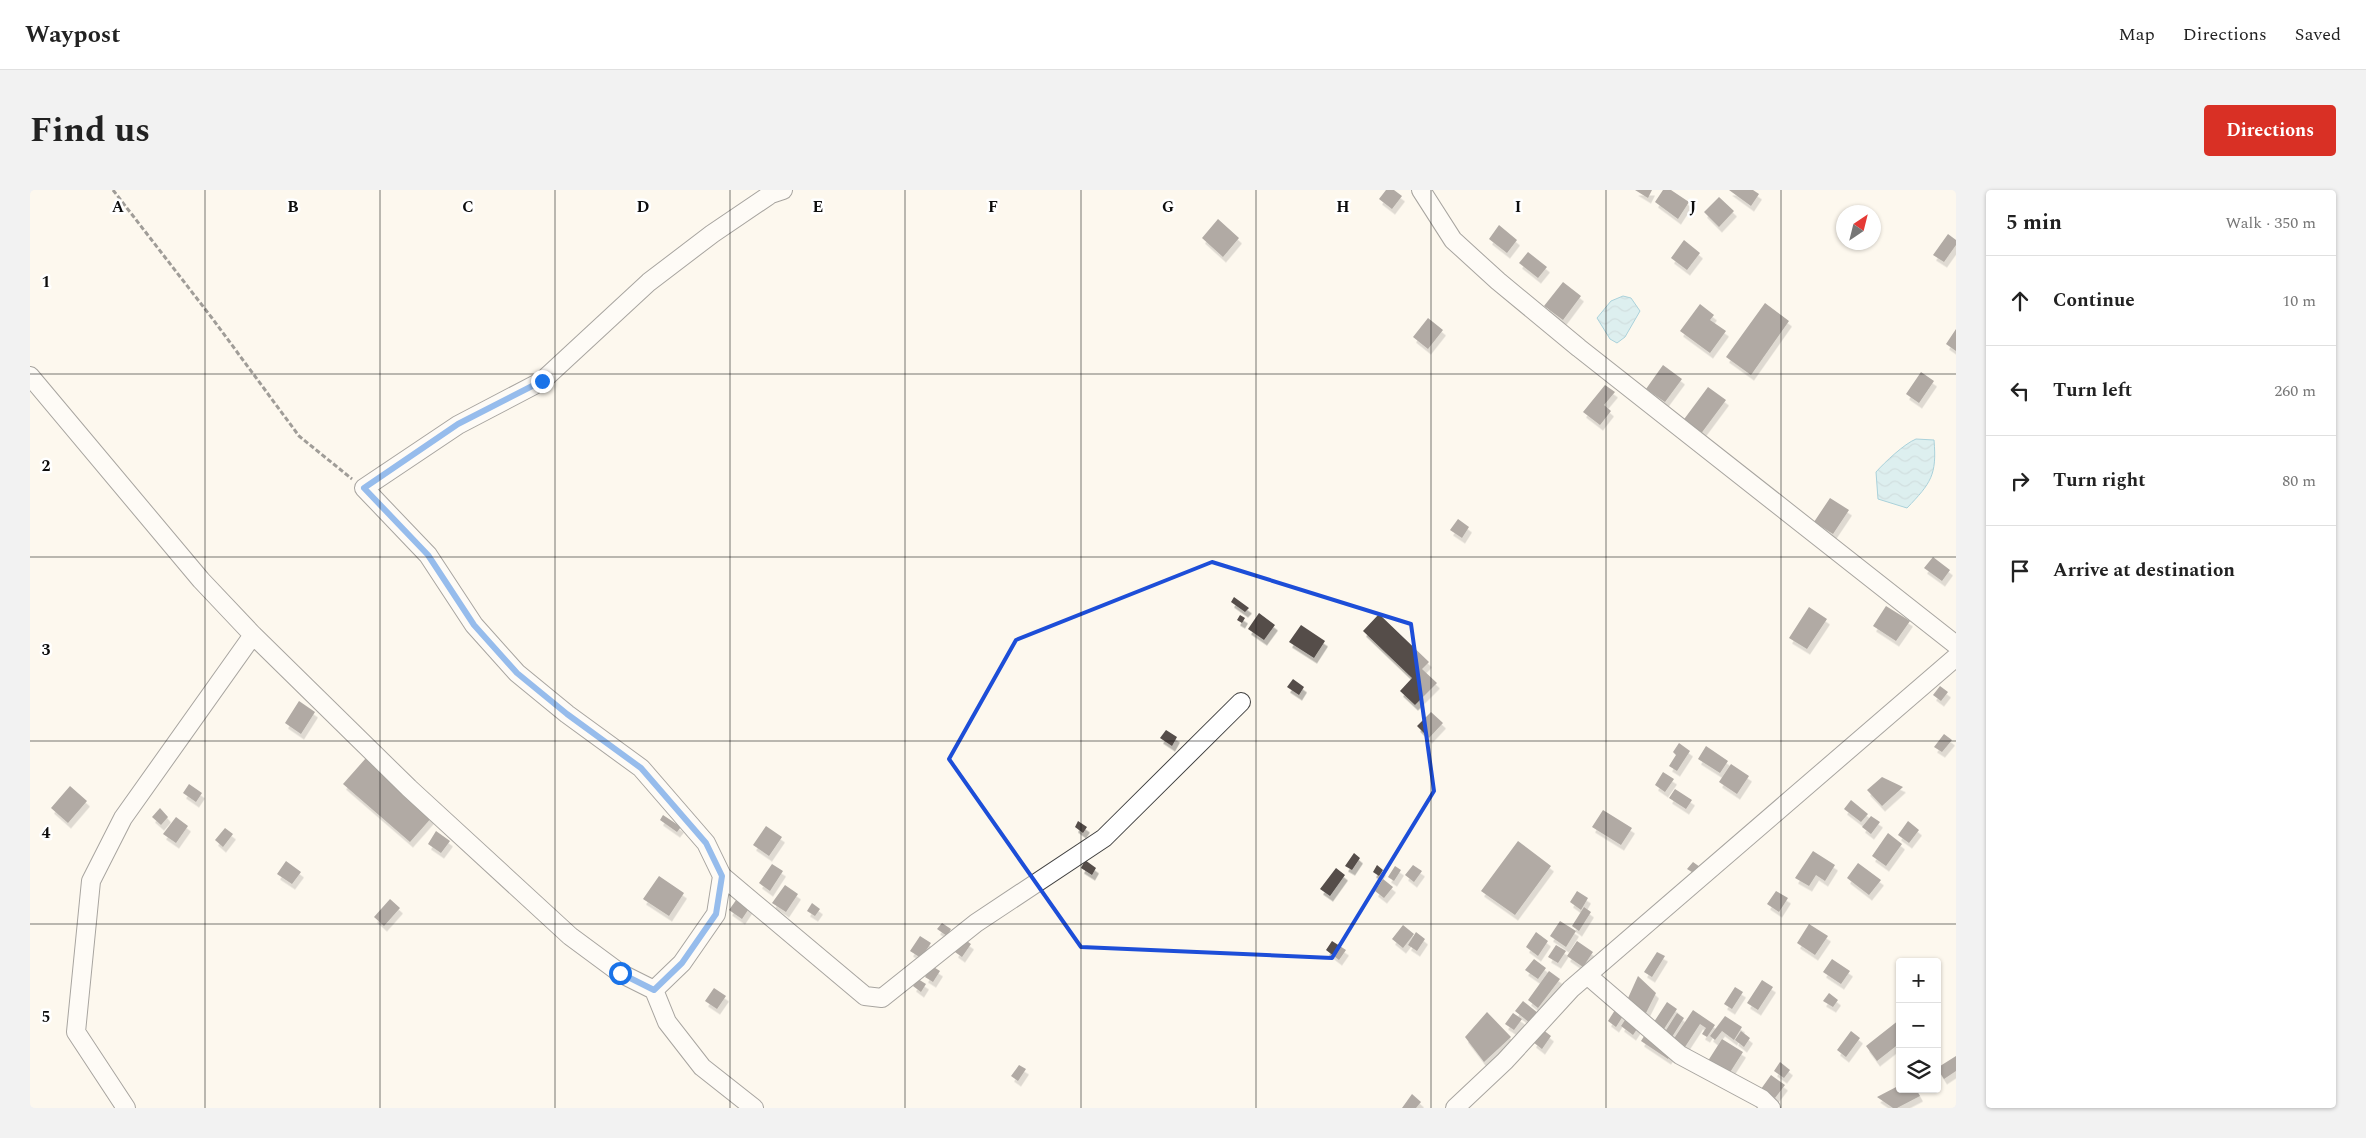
<!DOCTYPE html>
<html lang="en">
<head>
<meta charset="utf-8">
<style>
	body { margin:0; font-family:Spectral,serif; background:#f2f2f2; color:#222 }
	.controls { position:absolute; right:15px; bottom:15px; display:grid; overflow:hidden; border-radius:5px; box-shadow:0 1px 4px #0004 }
	.controls button { width:45px; height:45px; display:grid; place-items:center; padding:0; border:0; border-bottom:1px solid #e0e0e0; background:#fff; color:#222; font:25px sans-serif }
	.compass { position:absolute; left:1806px; top:15px; width:45px; height:45px; border-radius:50%; background:#fff; box-shadow:0 1px 4px #0004; rotate:35deg }
	.stop { position:absolute; width:15px; height:15px; margin:-11px; border:4px solid #1a73e8; border-radius:50%; background:#fff }
	.stop.end { background:#1a73e8; border-color:#fff; box-shadow:0 1px 5px #0008 }
	.list { margin:0; padding:0; list-style:none }
	h2 { display:flex; justify-content:space-between; align-items:center; height:65px; margin:0; padding:0 20px; font-size:21px }
	h2 small { font-size:16px; font-weight:400; color:#767676 }
	.list li { display:grid; grid-template-columns:32px 1fr auto; gap:15px; align-items:center; box-sizing:border-box; height:90px; padding:0 20px; border-top:1px solid #e0e0e0 }
	.list b { display:block; font-size:19px; white-space:nowrap }
	.list em { font-size:16px; font-style:normal; color:#767676 }
	.icon { flex:none; width:28px; height:28px; fill:none; stroke:currentColor; stroke-width:2; stroke-linecap:round; stroke-linejoin:round }
	.map { position:relative; flex:none; width:1926px; height:918px; overflow:hidden; border-radius:5px }
	header { display:flex; align-items:center; gap:30px; box-sizing:border-box; height:70px; padding:0 25px; background:#fff; border-bottom:1px solid #e0e0e0 }
	header strong { font-size:24px }
	nav { display:flex; gap:28px; margin-inline-start:auto; font-size:18px }
	.intro { display:flex; align-items:center; justify-content:space-between; box-sizing:border-box; height:120px; padding:0 30px }
	h1 { margin:0; font-size:35px }
	.button { padding:12px 22px; border-radius:5px; background:#d93025; color:#fff; font-size:18px; font-weight:700 }
	main { display:flex; gap:30px; padding:0 30px }
	aside { flex:1; background:#fff; border-radius:5px; box-shadow:0 1px 4px #0004 }
	.map>svg:first-child { display:block }
</style>
</head>
<body>
<header>
<strong>Waypost</strong>
<nav><a>Map</a><a>Directions</a><a>Saved</a></nav>
</header>
<div class="intro"><h1>Find us</h1><a class="button">Directions</a></div>
<main>
<div class="map">
<svg width="1926" height="918" viewBox="0 0 1926 918">
	<defs>
		<pattern id="water-waves" width="16" height="10" patternUnits="userSpaceOnUse" patternTransform="scale(1.25)"><rect width="16" height="10" fill="#b7e4f0"/><path d="M0 5q4-4 8 0t8 0" fill="none" stroke="#9cc2cd"/></pattern>
		<filter id="shadow"><feDropShadow dx="3" dy="5.5" stdDeviation="0" flood-color="#0004"/></filter>
	</defs>
	<rect width="100%" height="100%" fill="#fdf8ee"/>
	<path fill="url(#water-waves)" stroke="#45a3c1" d="M1593,106L1601,108L1610,121L1595,147L1587,153L1580,149L1567,128L1581,111Z
		M1886,249L1904,250C1907,285 1901,293 1877,318L1848,309L1846,282C1855,272 1874,254 1886,249Z"/>
	<path fill="#544d4a" filter="url(#shadow)" d="M1356,0H1364L1372,6L1362,19L1349,9Z
		M1605,0H1622L1618,8Z
		M1633,0H1641L1659,12L1648,29L1625,12Z
		M1699,0H1723L1729,4L1721,16Z
		M1689,7L1704,21L1689,37L1674,22Z
		M1188,29L1209,48L1193,67L1172,48Z
		M1469,35L1487,50L1477,63L1459,49Z
		M1918,44L1926,50V55L1914,72L1903,65Z
		M1654,50L1670,63L1657,80L1641,68Z
		M1498,62L1517,77L1508,88L1489,73Z
		M1533,92L1551,106L1533,130L1514,116Z
		M1735,113L1759,131L1721,185L1696,167Z
		M1670,114L1684,125L1680,130L1696,141L1680,163L1650,141Z
		M1398,128L1413,140L1398,159L1383,147Z
		M1926,139V161L1916,154Z
		M1633,175L1652,189L1635,212L1616,199Z
		M1891,182L1904,191L1889,213L1876,204Z
		M1575,195L1585,202L1574,215L1581,221L1570,235L1553,222Z
		M1678,197L1696,210L1670,245L1652,232Z
		M1800,308L1819,320L1803,344L1784,332Z
		M1428,329L1439,337L1432,348L1420,340Z
		M1903,367L1920,380L1912,391L1894,378Z
		M1204,407L1219,418L1215,422L1201,412Z
		M1856,416L1880,431L1866,451L1843,436Z
		M1779,417L1797,429L1777,459L1759,448Z
		M1229,423L1245,435L1234,450L1218,439Z
		M1349,424L1399,472L1392,479L1407,493L1385,515L1370,501L1382,488L1333,441Z
		M1210,425L1215,428L1212,433L1207,430Z
		M1271,435L1295,451L1284,468L1259,452Z
		M1263,489L1274,497L1269,505L1257,497Z
		M1910,496L1918,502L1911,511L1903,505Z
		M269,511L285,522L271,544L255,533Z
		M1401,522L1413,533L1399,548L1387,536Z
		M1136,540L1147,547L1142,556L1130,548Z
		M1914,544L1922,550L1912,562L1904,557Z
		M1649,553L1660,561L1647,581L1639,576L1646,565L1643,562Z
		M1676,556L1698,571L1690,583L1668,569Z
		M336,568L403,626L380,652L313,594Z
		M1701,574L1719,586L1707,604L1689,592Z
		M1633,582L1644,589L1635,602L1625,595Z
		M1852,587L1873,597L1852,616L1837,600Z
		M159,594L172,603L166,612L153,603Z
		M40,596L57,611L38,633L21,618Z
		M1645,599L1662,610L1656,619L1639,608Z
		M1821,610L1838,624L1831,632L1814,619Z
		M130,618L138,627L131,635L122,627Z
		M1573,620L1602,638L1591,655L1562,637Z
		M633,625L651,637L647,642L630,630Z
		M1841,626L1850,632L1841,644L1832,637Z
		M146,627L158,636L146,653L133,644Z
		M1048,631L1057,637L1053,643L1045,637Z
		M1878,631L1889,640L1879,653L1868,645Z
		M736,636L752,647L739,666L723,655Z
		M195,638L203,644L193,657L185,650Z
		M406,641L420,651L411,663L398,654Z
		M1858,643L1872,654L1856,676L1842,666Z
		M1488,651L1521,676L1485,725L1451,701Z
		M1783,661L1805,675L1795,691L1786,685L1779,696L1765,688Z
		M1324,663L1330,668L1322,680L1315,676Z
		M1055,670L1066,678L1062,685L1051,678Z
		M256,671L271,682L262,694L247,684Z
		M1663,672L1670,677L1665,684L1657,679Z
		M1828,673L1851,690L1839,705L1817,688Z
		M742,674L753,681L740,701L729,693Z
		M1347,675L1353,680L1349,686L1343,682Z
		M1383,675L1392,681L1384,692L1375,685Z
		M1365,676L1371,680L1364,691L1358,687Z
		M1306,678L1315,685L1300,706L1290,699Z
		M629,686L654,703L639,726L613,709Z
		M1353,689L1363,697L1354,708L1345,701Z
		M755,695L768,704L756,722L742,713Z
		M1547,701L1558,708L1551,720L1540,712Z
		M1746,701L1758,708L1749,722L1737,714Z
		M709,706L722,714L712,729L699,720Z
		M360,709L370,718L354,736L344,727Z
		M782,713L790,719L785,726L777,721Z
		M1554,717L1561,722L1549,741L1542,736Z
		M1530,731L1546,741L1536,757L1520,746Z
		M912,733L921,739L917,746L907,739Z
		M1779,734L1798,746L1785,765L1767,753Z
		M1373,735L1384,744L1373,758L1362,749Z
		M1386,742L1395,749L1387,761L1378,755Z
		M1506,742L1518,751L1508,766L1496,757Z
		M890,746L901,753L891,768L880,761Z
		M934,749L941,754L932,767L925,762Z
		M1302,751L1316,760L1309,770L1296,760Z
		M1547,751L1563,762L1553,777L1537,766Z
		M1526,755L1536,761L1528,773L1518,767Z
		M1627,762L1635,766L1622,787L1614,782Z
		M1504,769L1516,778L1508,789L1495,780Z
		M1802,769L1820,781L1811,794L1793,782Z
		M902,776L910,781L903,792L895,787Z
		M1519,781L1530,789L1508,818L1498,810Z
		M1608,786L1626,803L1614,827L1594,817Z
		M888,789L896,794L891,802L883,796Z
		M1732,790L1743,797L1728,820L1717,813Z
		M1705,797L1713,802L1702,819L1694,814Z
		M684,798L696,806L687,819L675,811Z
		M1799,803L1808,810L1803,817L1793,811Z
		M1493,811L1513,827L1505,837L1485,821Z
		M1637,812L1647,819L1630,845L1620,838Z
		M1585,820L1593,826L1586,837L1578,831Z
		M1663,820L1685,835L1677,847L1672,844L1676,838L1670,834L1655,857L1643,850Z
		M1457,822L1481,847L1454,872L1435,847Z
		M1483,823L1492,829L1484,840L1475,834Z
		M1647,823L1654,828L1640,850L1633,845Z
		M1695,826L1712,837L1704,850L1692,841L1685,850L1680,846Z
		M1597,827L1609,836L1603,845L1591,836Z
		M1869,830L1870,853L1847,871L1836,856Z
		M1512,839L1521,846L1512,859L1503,852Z
		M1618,840L1646,858L1638,869L1611,851Z
		M1711,841L1720,848L1714,857L1705,850Z
		M1821,841L1830,848L1816,867L1807,860Z
		M1692,849L1713,862L1697,887L1676,874Z
		M1926,866V881L1914,889L1907,878Z
		M1750,872L1760,880L1754,888L1744,881Z
		M989,875L996,879L988,891L981,886Z
		M1741,885L1755,895L1745,908L1731,899Z
		M1870,895V899H1886L1890,906L1867,918H1863L1847,907Z
		M1382,904L1391,912L1386,918H1372Z"/>
	<g fill="none" stroke-linecap="round" stroke-linejoin="round">
		<g stroke="#404040" stroke-width="20">
			<path id="street" d="M1391,0L1423,50L1468,91L1549,158L1926,455
				M0,186L171,390L223,445L379,598L540,746L590,783L624,800L652,773L686,724L692,686L676,653L611,578L537,524L487,483L444,435L398,365L334,298L428,235L512,191L619,92L682,44L741,4L753,0
				M692,686L835,806L852,808L946,733L1074,648L1211,512
				M1557,785L1650,865L1732,909L1741,918
				M624,800L637,832L672,877L724,918
				M96,918L46,842L61,691L93,628L223,445
				M1425,918L1475,871L1541,799L1926,467"/>
		</g>
		<path stroke="#2f2f2f" stroke-width="3" stroke-dasharray="5 2.5" stroke-linecap="butt" d="M83,0L182,128L269,246L322,289"/>
		<use href="#street" stroke="#fff" stroke-width="18"/>
	</g>
	<g fill="none" stroke-linecap="round" stroke-linejoin="round">
		<path stroke="#1a73e8" stroke-width="6" d="M512,191L428,234L334,298L398,365L444,435L487,483L537,524L611,578L676,653L692,686L686,724L652,773L624,800L590,783"/>
	</g>
	<path d="M0 0H1926V918H0ZM1182,372L1381,434L1404,601L1302,768L1051,757L919,569L986,450Z" fill="#fdf8ee" fill-opacity=".55" fill-rule="evenodd"/>
	<path fill="none" stroke="#1d4ed8" stroke-width="4" stroke-linejoin="round" d="M1182,372L1381,434L1404,601L1302,768L1051,757L919,569L986,450Z"/>
	<path fill="none" stroke="#0d0d0d" stroke-width="1" stroke-opacity="0.55" d="M175,0V918M350,0V918M525,0V918M700,0V918M875,0V918M1051,0V918M1226,0V918M1401,0V918M1576,0V918M1751,0V918M0,184H1926M0,367H1926M0,551H1926M0,734H1926"/>
	<g font-size="16" text-anchor="middle" font-weight="bold" fill="#0d0d0d" stroke="#fff" stroke-width="5" stroke-linejoin="round" paint-order="stroke">
		<text x="88" y="22">A</text>
		<text x="263" y="22">B</text>
		<text x="438" y="22">C</text>
		<text x="613" y="22">D</text>
		<text x="788" y="22">E</text>
		<text x="963" y="22">F</text>
		<text x="1138" y="22">G</text>
		<text x="1313" y="22">H</text>
		<text x="1488" y="22">I</text>
		<text x="1663" y="22">J</text>
		<text x="16" y="97">1</text>
		<text x="16" y="281">2</text>
		<text x="16" y="465">3</text>
		<text x="16" y="648">4</text>
		<text x="16" y="832">5</text>
	</g>
</svg>
<div class="controls">
<button>+</button>
<button>−</button>
<button><svg class="icon" aria-label="layers" viewBox="0 0 24 24"><path d="M12 4l9 5-9 5-9-5zM3 14l9 5 9-5"/></svg></button>
</div>
<svg class="compass" viewBox="-18 -18 36 36"><path d="M0-13l5 13h-10z" fill="#e53935"/><path d="M0 13l5-13h-10z" fill="#767676"/></svg>
<div class="stop" style="left:590px;top:783px"></div>
<div class="stop end" style="left:512px;top:191px"></div>
</div>
<aside>
<h2>5 min<small>Walk · 350 m</small></h2>
<ul class="list">
<li><svg class="icon" aria-label="ahead" viewBox="0 0 24 24"><path d="M12 20V5M6 11l6-6 6 6"/></svg><div><b>Continue</b></div><em>10 m</em></li>
<li><svg class="icon" aria-label="left" viewBox="0 0 24 24"><path d="M17 20v-9H6M10 6l-5 5 5 5"/></svg><div><b>Turn left</b></div><em>260 m</em></li>
<li><svg class="icon" aria-label="right" viewBox="0 0 24 24"><path d="M7 20v-9h11M14 6l5 5-5 5"/></svg><div><b>Turn right</b></div><em>80 m</em></li>
<li><svg class="icon" aria-label="arrive" viewBox="0 0 24 24"><path d="M6 21V4h12l-3 4 3 4H6"/></svg><div><b>Arrive at destination</b></div></li>
</ul>
</aside>
</main>
</body>
</html>
